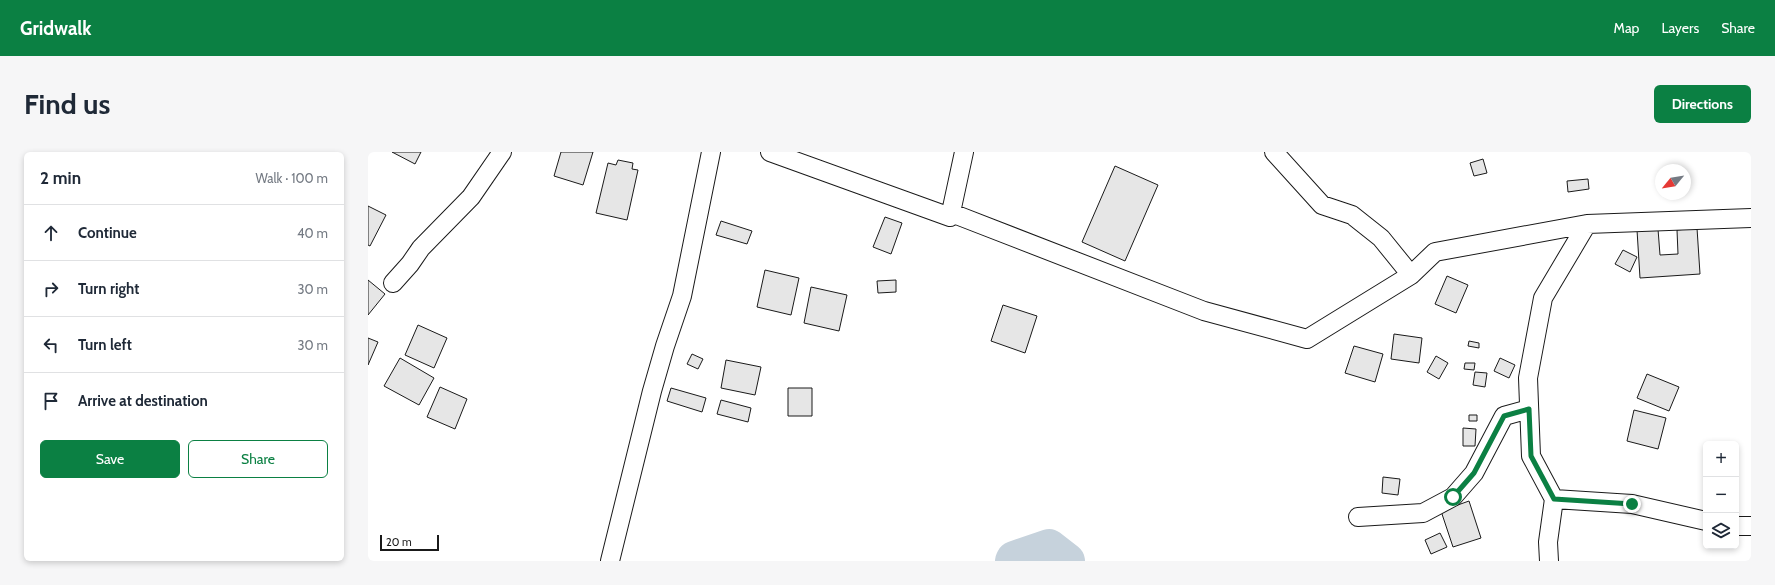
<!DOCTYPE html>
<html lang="en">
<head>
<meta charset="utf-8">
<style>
	body { margin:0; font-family:Cabin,sans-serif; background:#f6f6f7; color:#1f2937 }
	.controls { position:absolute; right:12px; bottom:12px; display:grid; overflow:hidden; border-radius:6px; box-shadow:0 2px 6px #0003 }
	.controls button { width:36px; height:36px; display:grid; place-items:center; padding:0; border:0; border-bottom:1px solid #e0e1e3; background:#fff; color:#1f2937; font:20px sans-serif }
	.compass { position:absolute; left:1287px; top:12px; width:36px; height:36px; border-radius:50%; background:#fff; box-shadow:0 2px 6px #0003; rotate:240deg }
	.scale { position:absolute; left:12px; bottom:10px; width:59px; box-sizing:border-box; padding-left:4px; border:2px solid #1a1a1a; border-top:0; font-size:11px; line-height:14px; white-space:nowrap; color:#1a1a1a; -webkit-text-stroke:3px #fff; paint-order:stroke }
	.stop { position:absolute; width:12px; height:12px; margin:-9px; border:3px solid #0b8043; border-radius:50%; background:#fff }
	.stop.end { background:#0b8043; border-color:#fff; box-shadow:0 1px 4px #0008 }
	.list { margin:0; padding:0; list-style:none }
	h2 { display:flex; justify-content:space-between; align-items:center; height:52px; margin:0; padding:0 16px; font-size:17px }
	h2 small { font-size:13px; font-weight:400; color:#747a83 }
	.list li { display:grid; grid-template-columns:26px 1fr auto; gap:12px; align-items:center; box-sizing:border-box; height:56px; padding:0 16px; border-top:1px solid #e0e1e3 }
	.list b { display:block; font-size:15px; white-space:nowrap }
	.list em { font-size:13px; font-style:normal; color:#747a83 }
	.actions { display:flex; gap:8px; padding:12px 16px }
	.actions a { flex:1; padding:9px 0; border:1px solid #0b8043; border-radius:6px; text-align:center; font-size:14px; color:#0b8043 }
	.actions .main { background:#0b8043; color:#fff }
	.icon { flex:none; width:22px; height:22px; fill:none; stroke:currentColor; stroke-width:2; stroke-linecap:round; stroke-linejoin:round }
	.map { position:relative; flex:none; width:1383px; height:409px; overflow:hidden; border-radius:6px }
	header { display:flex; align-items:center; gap:24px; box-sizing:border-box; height:56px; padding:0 20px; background:#0b8043; color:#fff }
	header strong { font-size:19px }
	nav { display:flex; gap:22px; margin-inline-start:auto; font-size:14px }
	.intro { display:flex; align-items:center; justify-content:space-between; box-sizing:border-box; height:96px; padding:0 24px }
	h1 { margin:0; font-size:28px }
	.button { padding:10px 18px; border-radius:6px; background:#0b8043; color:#fff; font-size:14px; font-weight:700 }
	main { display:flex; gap:24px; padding:0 24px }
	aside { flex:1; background:#fff; border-radius:6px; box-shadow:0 2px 6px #0003 }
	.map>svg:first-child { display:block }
</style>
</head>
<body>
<header>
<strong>Gridwalk</strong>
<nav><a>Map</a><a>Layers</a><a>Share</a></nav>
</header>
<div class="intro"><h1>Find us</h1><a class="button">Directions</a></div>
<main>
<aside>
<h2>2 min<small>Walk · 100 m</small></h2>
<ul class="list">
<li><svg class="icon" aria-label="ahead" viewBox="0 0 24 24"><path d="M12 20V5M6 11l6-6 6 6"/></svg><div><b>Continue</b></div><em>40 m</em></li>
<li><svg class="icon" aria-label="right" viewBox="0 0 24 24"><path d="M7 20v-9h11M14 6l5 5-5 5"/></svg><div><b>Turn right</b></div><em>30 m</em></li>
<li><svg class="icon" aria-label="left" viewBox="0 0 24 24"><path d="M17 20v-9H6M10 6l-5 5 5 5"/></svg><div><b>Turn left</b></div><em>30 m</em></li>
<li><svg class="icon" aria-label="arrive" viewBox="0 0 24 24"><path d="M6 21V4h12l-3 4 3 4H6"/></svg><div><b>Arrive at destination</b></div></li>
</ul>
<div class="actions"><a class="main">Save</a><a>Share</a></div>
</aside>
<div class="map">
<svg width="1383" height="409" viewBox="0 0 1383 409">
	<rect width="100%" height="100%" fill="#fff"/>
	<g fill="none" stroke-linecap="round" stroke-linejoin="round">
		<path stroke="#c6d2dc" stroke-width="36" d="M645,409L646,407L681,395L699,409"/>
	</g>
	<path fill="#e6e6e6" stroke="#1a1a1a" d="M24,0H53L47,12Z
		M193,0H225L215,33L186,24Z
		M1115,7L1119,21L1106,24L1102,11Z
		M250,8L265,11L264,17L270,18L259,68L228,61L240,11L248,13Z
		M747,14L790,33L757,109L714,90Z
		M1220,27L1221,37L1200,40L1199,29Z
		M0,54L18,63L2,94L0,93Z
		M517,65L534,71L523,102L505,95Z
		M353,69L384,79L379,92L348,83Z
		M1329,76L1332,122L1272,126L1269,78L1290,77L1292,103L1310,102L1309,78Z
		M1255,98L1269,105L1262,120L1247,112Z
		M397,118L431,126L423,163L389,155Z
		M1079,124L1100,133L1088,161L1067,152Z
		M0,128L17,142L0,163Z
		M528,128V140L510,141L509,129Z
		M443,135L479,143L471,179L436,171Z
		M635,153L669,164L657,201L623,189Z
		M50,173L79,186L66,216L37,203Z
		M1026,182L1054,186L1051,211L1023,207Z
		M0,186L10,190L0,213Z
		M1101,189L1111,191V196L1100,194Z
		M986,194L1015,202L1007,230L977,221Z
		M324,202L335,207L330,217L319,212Z
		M1068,204L1080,211L1071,227L1059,220Z
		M32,206L66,226L51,253L16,234Z
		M1132,206L1147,213L1141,226L1126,219Z
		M358,208L393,215L387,243L353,236Z
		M1097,211H1107L1106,218L1096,217Z
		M1107,220L1119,221L1117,235L1105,233Z
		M1279,222L1311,235L1301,259L1269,246Z
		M72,235L99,247L87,277L59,265Z
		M303,236L338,246L334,260L299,249Z
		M420,236H444V264H420Z
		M353,248L383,256L380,270L349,262Z
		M1266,258L1298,266L1290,297L1259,289Z
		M1101,263H1109V269H1101Z
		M1095,276L1108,277L1107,294H1095Z
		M1015,325L1032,327L1030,343L1014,341Z
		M1101,349L1113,386L1085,395L1073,359Z
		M1072,381L1079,395L1063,402L1057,388Z"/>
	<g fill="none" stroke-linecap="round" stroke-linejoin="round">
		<g stroke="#1a1a1a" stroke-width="20">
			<path id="street" d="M402,0L582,65L586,62L836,159L939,187L1043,123L1067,100L1219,72L1383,66
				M906,0L954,53L984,63L1013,86L1043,123
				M582,65L596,0
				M1219,72L1175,146L1160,226L1163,304L1186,347L1264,352L1338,369
				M25,131L42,112L53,96L103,45L134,0
				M990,365L1055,361L1085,345L1106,321L1136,264L1161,257
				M1368,374H1383
				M242,409L284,239L297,194L314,144L343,0
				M1181,409L1180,390L1186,347"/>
		</g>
		<use href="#street" stroke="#fff" stroke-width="18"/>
	</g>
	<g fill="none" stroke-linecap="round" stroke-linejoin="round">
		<path stroke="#0b8043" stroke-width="5" d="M1085,345L1106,321L1136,264L1161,257L1163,304L1186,347L1264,352"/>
	</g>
</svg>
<div class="controls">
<button>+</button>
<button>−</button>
<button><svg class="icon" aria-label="layers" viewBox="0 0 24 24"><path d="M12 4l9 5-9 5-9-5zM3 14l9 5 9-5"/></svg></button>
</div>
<svg class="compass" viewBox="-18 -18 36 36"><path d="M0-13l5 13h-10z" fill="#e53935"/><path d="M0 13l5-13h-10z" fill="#747a83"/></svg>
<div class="scale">20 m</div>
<div class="stop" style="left:1085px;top:345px"></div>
<div class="stop end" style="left:1264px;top:352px"></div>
</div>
</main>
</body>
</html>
